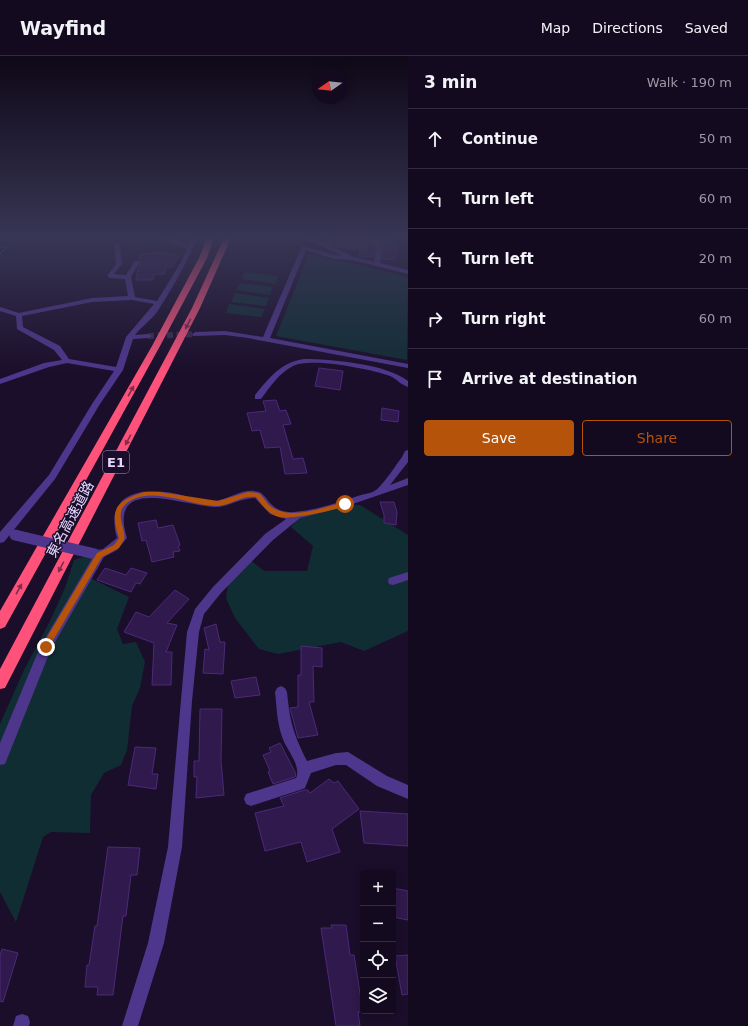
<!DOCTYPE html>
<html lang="en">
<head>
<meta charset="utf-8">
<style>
	body { margin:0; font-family:"DejaVu Sans","Noto Sans JP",sans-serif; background:#1d1329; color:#f1f3f6 }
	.controls { position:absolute; right:12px; bottom:12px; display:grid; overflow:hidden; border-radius:4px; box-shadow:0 2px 10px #0003 }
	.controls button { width:36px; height:36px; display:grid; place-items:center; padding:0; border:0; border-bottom:1px solid #332b3e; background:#140a20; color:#f1f3f6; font:20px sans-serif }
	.compass { position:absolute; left:312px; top:12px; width:36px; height:36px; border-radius:50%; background:#140a20; box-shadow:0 2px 10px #0003; rotate:256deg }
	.stop { position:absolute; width:12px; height:12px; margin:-9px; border:3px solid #b45309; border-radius:50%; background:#fff }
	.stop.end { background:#b45309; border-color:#fff; box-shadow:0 1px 4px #0008 }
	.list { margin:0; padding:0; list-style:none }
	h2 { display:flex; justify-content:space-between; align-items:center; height:52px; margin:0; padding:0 16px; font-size:17px }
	h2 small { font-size:13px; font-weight:400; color:#9d9aa5 }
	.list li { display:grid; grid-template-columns:26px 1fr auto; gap:12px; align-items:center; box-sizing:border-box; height:60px; padding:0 16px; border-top:1px solid #332b3e }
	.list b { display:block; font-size:15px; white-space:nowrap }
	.list em { font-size:13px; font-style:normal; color:#9d9aa5 }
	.actions { display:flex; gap:8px; padding:12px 16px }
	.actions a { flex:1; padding:9px 0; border:1px solid #b45309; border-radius:4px; text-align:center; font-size:14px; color:#b45309 }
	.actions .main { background:#b45309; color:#fff }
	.icon { flex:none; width:22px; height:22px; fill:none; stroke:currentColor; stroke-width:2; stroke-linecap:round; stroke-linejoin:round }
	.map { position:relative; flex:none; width:408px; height:970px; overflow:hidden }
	header { display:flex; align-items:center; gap:24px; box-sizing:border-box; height:56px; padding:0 20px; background:#140a20; border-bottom:1px solid #332b3e }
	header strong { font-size:19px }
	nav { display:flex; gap:22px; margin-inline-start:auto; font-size:14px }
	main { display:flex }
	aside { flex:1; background:#140a20 }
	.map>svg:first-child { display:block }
</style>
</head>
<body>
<header>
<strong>Wayfind</strong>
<nav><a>Map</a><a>Directions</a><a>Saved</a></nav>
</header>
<main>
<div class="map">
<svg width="408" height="970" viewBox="0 0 408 970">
	<rect width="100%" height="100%" fill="#1a0e2a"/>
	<path fill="#112d34" d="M309,198L408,221L407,304L276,280Z
		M245,216L278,220L276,228L242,223Z
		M240,227L273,231L270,239L236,234Z
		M235,237L269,242L266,250L231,246Z
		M229,248L265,253L261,261L226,257Z
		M345,448L360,449L408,479V575L364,595L341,586L278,598L259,593L235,562L226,542L230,515L248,502L264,515H307L313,490L291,471L303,457Z
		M83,501L93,502L90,522L129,541L117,573L123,588L136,586L145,606L140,632L132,650L127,694L121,709L104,717L91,739L90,777L51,776L43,781L16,866L0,836V668L24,614L49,567L65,532L74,504Z"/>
	<path fill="#30194c" stroke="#4d297a" d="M327,182H370L374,192L373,201L359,200L360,194L336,191L326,186Z
		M379,182H388L398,192L394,204L382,203L383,192Z
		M158,196L179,200L172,211H166L164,218H154L153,224H136L138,213L141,206L139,204L140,199Z
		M319,312L343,315L340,334L315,330Z
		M276,344L280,355L286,354L291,368L283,369L293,403L303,402L307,417L285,418L280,391L265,392L260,374L252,375L247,357L266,355L263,345Z
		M382,352L399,355L398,366L381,364Z
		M380,446H394L397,456L396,469L384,467V459Z
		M156,464L158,472L173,469L180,489L178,490L180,495L173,496L174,501L152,506L146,484L142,485L138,467Z
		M105,512L126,519L131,512L147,517L140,528L136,527L131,536L97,524Z
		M175,534L189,543L167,567L177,569L166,596H172L171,629H152L154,587L124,576L136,556L149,561Z
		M216,568L220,586H225L223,618L203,617L205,593L209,594L204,572Z
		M301,590L322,592V611L313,610L314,646H309L318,679L298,682L290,652L298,651V619H301Z
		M256,621L260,639L235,642L231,625Z
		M200,653H222L221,704L224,739L196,742L197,721H194V705H199Z
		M280,687L296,718L295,721L273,728L268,716L270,715L263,699L271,696L269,692Z
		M135,691L156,692L152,718H158L156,733L128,729Z
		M329,723L334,727L338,725L359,753L332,773L340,796L307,806L301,786L265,795L255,757L284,750L280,742L304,734H308L310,737Z
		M360,755L408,758V790L364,787Z
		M108,791L140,792L137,819H131L126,860H123L113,939H97L98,931H85L87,909H89L95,870H97Z
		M393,832L408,835V864L393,861Z
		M331,869H346L350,899H354L363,956H358L360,970H336L321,872H332Z
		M2,893L18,897L3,946L0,945V899Z
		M408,899V938L402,939L395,900Z"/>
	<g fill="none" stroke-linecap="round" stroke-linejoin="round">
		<path stroke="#382c4a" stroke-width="6" stroke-dasharray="6 3.5" stroke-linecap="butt" d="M148,280L196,278"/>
		<path stroke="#27a7c3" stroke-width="1.5" stroke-dasharray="1.5 2" stroke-linecap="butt" d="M0,191L7,190
			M0,198L16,182"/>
		<path fill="#4e368c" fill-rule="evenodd" d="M160,182H170L189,189L192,182H198C186,208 172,233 157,256C151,264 142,270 135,279L148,278L152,280L148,282L133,283L123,314L100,348L55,423L4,486L0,487V476L49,419L92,348L114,315L67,307L49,311L0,328V323L44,307L62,304L54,294L17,273L16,260L0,255V251L19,257L92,242L128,240L125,223L110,222L107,220L116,208L114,189L117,187L120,189L122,208L114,218L126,219L135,205H139L140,206L131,221L135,241L157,245L181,206L187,192ZM132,244L154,248L126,281L116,311L69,303L60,290L23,271L22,260L92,246Z
			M306,182H314L354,201L374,206L376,192L371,182H377L382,192L380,207L408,214V218L352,204L334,203L306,194L270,282L408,308V312L248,282L225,279L193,280L192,278L196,276L225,275L263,281L302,190L335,199L342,200Z
			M304,303C331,303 387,308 408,325V331C401,329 397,323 390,320C371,313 310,301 293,310C279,317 270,331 261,343H255V339C269,322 281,306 304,303Z
			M408,394V406L390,429L408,422V429L347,450L300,462L273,484L221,537L204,558L199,576L192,645L182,791L164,887L138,970H122L148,887L168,791L187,576L195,553L213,531L265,478L286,463L270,458L255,442C240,442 226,452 214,451C183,450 107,418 127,482L117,494L104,501L51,593L5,708L0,709V687L40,591L93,501L90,498L91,495L103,493L117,482C106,444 131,432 165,436C181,437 198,446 215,445C230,443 244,431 259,436C262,437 264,440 266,442C273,452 281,457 294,456C317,454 340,446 361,439C365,438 372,437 376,434C383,429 396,409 402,401L405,395Z
			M408,516V524L393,529L389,528L388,525L389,522Z
			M281,630L285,632L287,636C290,666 293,677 307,705L336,697L348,696L387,720L408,729V743L377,730L346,709H336L311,717L305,732L300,734L251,750L246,748L244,743L246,738L296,722C301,712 290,697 285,688C277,671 277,654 275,636L277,632Z
			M22,958L28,960L30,966L29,970H13L16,960Z"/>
		<path fill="#ff527b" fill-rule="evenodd" d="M207,182H214L207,202L160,290L5,571L0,573V555L152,290L199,202Z
			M224,182H231L200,252L5,632L0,633V613L192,252Z"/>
		<path stroke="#4e368c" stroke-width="11" d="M15,479L95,498"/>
	</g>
	<defs><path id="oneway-solid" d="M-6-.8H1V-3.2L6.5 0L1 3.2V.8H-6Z"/></defs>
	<g fill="#812d4e">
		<use href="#oneway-solid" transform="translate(188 268) rotate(117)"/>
		<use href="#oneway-solid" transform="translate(131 335) rotate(-61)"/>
		<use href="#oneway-solid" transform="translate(128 384) rotate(118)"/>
		<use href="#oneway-solid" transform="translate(61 511) rotate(118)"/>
		<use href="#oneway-solid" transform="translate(19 533) rotate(-61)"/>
	</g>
	<linearGradient id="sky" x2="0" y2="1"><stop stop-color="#0e0817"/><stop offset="0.57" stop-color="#383655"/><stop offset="1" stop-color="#383655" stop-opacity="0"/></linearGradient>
	<rect width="408" height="318" fill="url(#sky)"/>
	<path fill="#b45309" d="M144,436H160L218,445L248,436L258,437C264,440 266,448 273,452C293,464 323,451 345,446L348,448C341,454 289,464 279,461C268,458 262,449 256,441C242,439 231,449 218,450C192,451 152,428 127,447C113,458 127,473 124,484L119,492L102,501L48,593H43V588L97,497L114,489L119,482C109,453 116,445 144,436Z"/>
	<g text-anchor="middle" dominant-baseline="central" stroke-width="3" stroke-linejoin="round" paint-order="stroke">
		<rect fill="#1a0e2a" stroke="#a89bbf" stroke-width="1" x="103" y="395" width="26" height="22" rx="3"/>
		<g font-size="13" font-weight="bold" fill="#e5d7ff">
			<text x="116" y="406">E1</text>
		</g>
		<g font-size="14" fill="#e5d7ff" stroke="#1a0e2a">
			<text transform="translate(70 463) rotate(-62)">東名高速道路</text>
		</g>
	</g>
</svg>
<div class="controls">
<button>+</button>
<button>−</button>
<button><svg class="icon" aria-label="locate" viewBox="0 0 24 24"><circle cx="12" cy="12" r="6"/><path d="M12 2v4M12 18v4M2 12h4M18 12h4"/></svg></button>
<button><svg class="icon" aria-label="layers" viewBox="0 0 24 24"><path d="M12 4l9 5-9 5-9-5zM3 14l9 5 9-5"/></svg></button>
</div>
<svg class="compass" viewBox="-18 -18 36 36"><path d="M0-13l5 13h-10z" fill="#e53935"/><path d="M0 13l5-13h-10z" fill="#9d9aa5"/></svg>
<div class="stop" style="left:345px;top:448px"></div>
<div class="stop end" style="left:46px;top:591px"></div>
</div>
<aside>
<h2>3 min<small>Walk · 190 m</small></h2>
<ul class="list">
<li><svg class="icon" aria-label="ahead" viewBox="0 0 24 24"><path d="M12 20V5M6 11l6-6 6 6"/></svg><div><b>Continue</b></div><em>50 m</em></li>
<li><svg class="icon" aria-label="left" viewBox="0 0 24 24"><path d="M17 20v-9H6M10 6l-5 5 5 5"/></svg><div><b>Turn left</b></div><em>60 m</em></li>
<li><svg class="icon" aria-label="left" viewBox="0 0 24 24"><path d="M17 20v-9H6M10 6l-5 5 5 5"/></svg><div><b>Turn left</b></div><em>20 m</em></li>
<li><svg class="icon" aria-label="right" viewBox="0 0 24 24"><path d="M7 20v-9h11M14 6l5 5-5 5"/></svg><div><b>Turn right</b></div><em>60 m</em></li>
<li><svg class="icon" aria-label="arrive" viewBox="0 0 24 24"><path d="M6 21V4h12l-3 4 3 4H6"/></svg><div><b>Arrive at destination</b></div></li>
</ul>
<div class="actions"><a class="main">Save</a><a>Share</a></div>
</aside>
</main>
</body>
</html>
